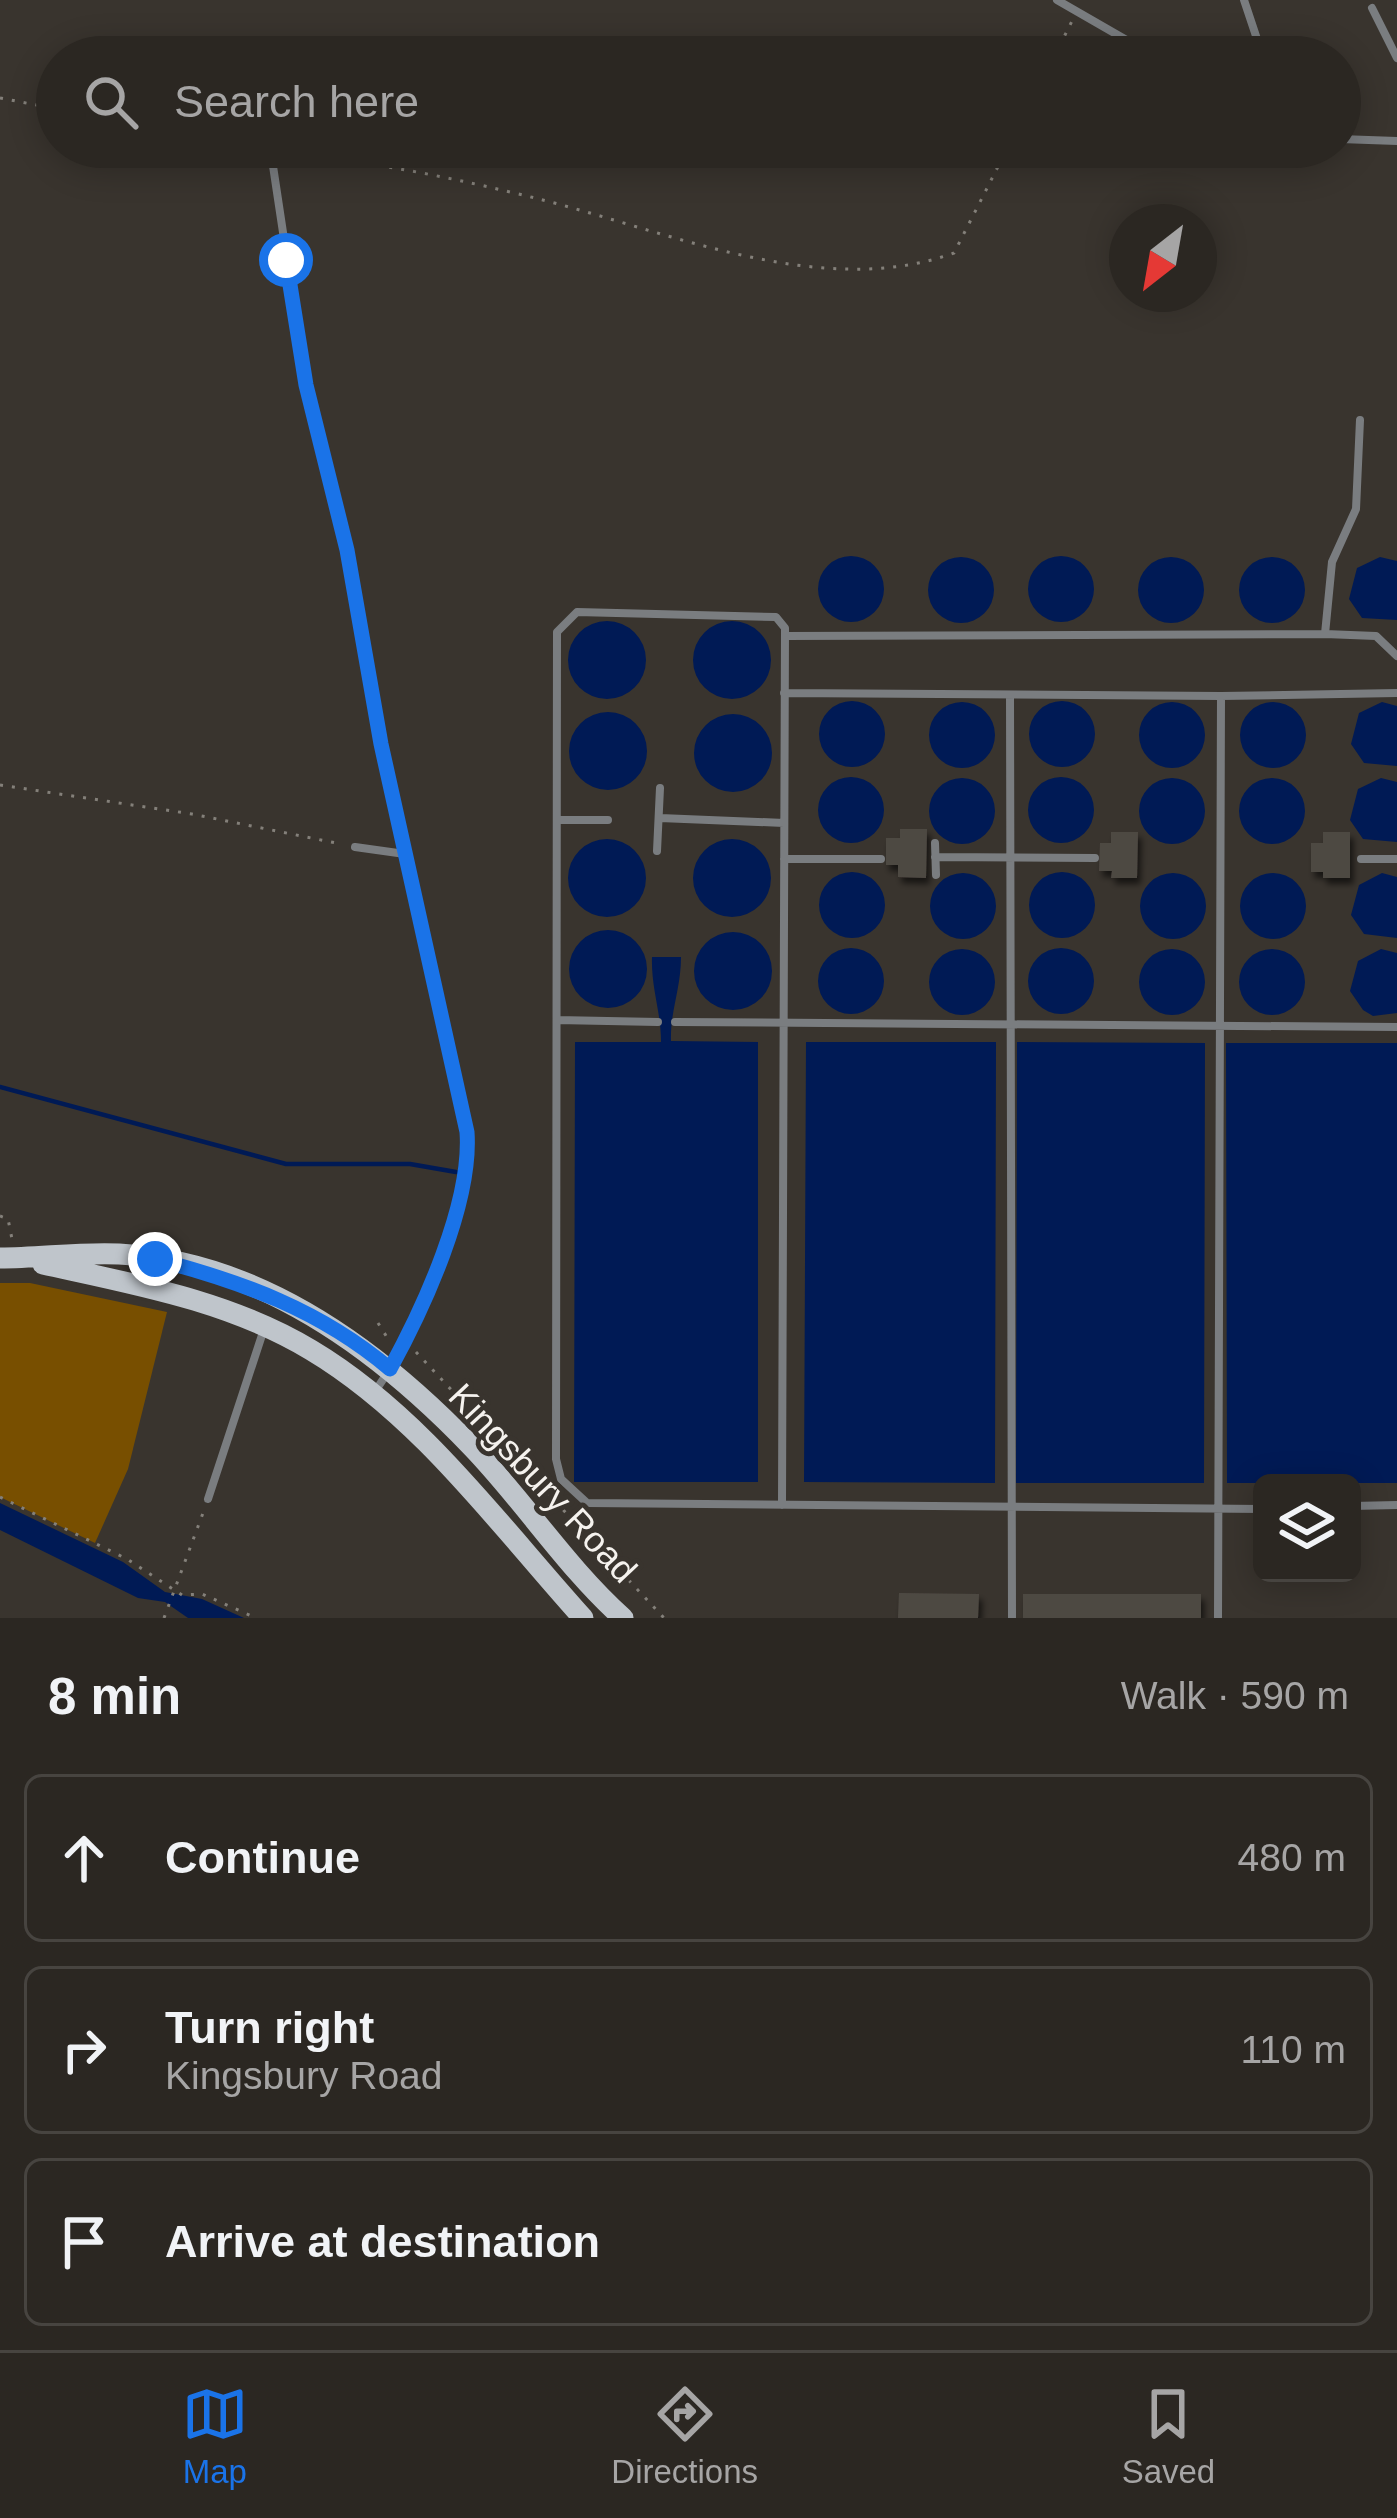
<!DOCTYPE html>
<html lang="en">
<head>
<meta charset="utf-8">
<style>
	body { margin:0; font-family:Arial,sans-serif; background:#37332f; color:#f1f3f6 }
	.controls { position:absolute; right:36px; bottom:36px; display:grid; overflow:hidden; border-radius:18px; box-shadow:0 6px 30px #0003 }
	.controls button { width:108px; height:108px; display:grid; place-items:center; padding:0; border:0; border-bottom:3px solid #474440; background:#2b2722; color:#f1f3f6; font:60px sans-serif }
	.compass { position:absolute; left:1109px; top:204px; width:108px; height:108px; border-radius:50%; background:#2b2722; box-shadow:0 6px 30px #0003; rotate:211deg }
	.stop { position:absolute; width:36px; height:36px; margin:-27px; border:9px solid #1a73e8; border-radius:50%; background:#fff }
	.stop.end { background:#1a73e8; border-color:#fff; box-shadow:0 3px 12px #0008 }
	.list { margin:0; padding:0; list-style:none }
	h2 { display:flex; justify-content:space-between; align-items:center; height:156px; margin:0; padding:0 48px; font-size:51px }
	h2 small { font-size:39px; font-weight:400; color:#a6a5a5 }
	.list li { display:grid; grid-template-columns:78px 1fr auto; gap:36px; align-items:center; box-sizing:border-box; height:168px; margin:0 24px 24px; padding:0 24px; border:3px solid #474440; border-radius:18px }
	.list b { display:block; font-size:45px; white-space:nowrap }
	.list p { margin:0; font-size:39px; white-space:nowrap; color:#a6a5a5 }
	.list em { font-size:39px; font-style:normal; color:#a6a5a5 }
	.icon { flex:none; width:66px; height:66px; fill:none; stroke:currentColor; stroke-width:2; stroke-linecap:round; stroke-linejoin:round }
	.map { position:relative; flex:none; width:1397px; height:1618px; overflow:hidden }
	.search { position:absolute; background:#2b2722; box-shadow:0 6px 30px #0003; left:36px; right:36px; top:36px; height:132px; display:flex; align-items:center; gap:30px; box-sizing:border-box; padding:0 42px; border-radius:66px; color:#a6a5a5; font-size:45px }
	.sheet { height:732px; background:#2b2722 }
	nav { display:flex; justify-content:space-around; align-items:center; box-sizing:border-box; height:168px; border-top:3px solid #474440; background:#2b2722; font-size:33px; color:#a6a5a5 }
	nav a { display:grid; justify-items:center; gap:6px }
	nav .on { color:#1a73e8 }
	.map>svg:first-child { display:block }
</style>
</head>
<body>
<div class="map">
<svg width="1397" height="1618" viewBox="0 0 1397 1618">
	<defs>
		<filter id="shadow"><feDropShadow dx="3.5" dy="6" stdDeviation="3" flood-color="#0009"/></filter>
	</defs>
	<rect width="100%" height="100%" fill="#39342e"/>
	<path fill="#784f00" d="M0,1283H30L167,1312L128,1469L95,1543L0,1497Z"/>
	<path fill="#001a55" d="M818 589a33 33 0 1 1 66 0a33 33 0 1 1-66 0Z
		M1028 589a33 33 0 1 1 66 0a33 33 0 1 1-66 0Z
		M1138 590a33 33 0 1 1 66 0a33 33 0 1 1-66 0Z
		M1239 590a33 33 0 1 1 66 0a33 33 0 1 1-66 0Z
		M928 590a33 33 0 1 1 66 0a33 33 0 1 1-66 0Z
		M1380,557L1397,561V620L1362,618L1349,599L1357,568Z
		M568 660a39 39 0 1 1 78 0a39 39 0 1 1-78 0Z
		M693 660a39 39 0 1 1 78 0a39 39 0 1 1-78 0Z
		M819 734a33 33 0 1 1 66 0a33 33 0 1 1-66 0Z
		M1029 734a33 33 0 1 1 66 0a33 33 0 1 1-66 0Z
		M929 735a33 33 0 1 1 66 0a33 33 0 1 1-66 0Z
		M1139 735a33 33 0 1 1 66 0a33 33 0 1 1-66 0Z
		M1240 735a33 33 0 1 1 66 0a33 33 0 1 1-66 0Z
		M1382,702L1397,706V766L1364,763L1351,744L1359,713Z
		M569 751a39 39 0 1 1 78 0a39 39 0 1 1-78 0Z
		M694 753a39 39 0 1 1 78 0a39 39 0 1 1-78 0Z
		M1028 810a33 33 0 1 1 66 0a33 33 0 1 1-66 0Z
		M818 810a33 33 0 1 1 66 0a33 33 0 1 1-66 0Z
		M929 811a33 33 0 1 1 66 0a33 33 0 1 1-66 0Z
		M1139 811a33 33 0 1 1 66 0a33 33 0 1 1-66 0Z
		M1239 811a33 33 0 1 1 66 0a33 33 0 1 1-66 0Z
		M1381,778L1397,782V842L1363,839L1350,820L1358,789Z
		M693 878a39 39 0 1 1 78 0a39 39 0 1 1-78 0Z
		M568 878a39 39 0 1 1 78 0a39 39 0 1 1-78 0Z
		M819 905a33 33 0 1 1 66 0a33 33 0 1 1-66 0Z
		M1029 905a33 33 0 1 1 66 0a33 33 0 1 1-66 0Z
		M1240 906a33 33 0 1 1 66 0a33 33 0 1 1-66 0Z
		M930 906a33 33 0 1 1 66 0a33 33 0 1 1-66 0Z
		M1140 906a33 33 0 1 1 66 0a33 33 0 1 1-66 0Z
		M1382,873L1397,877V938L1364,934L1351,915L1359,885Z
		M569 969a39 39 0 1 1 78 0a39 39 0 1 1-78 0Z
		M694 971a39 39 0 1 1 78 0a39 39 0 1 1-78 0Z
		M818 981a33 33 0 1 1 66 0a33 33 0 1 1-66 0Z
		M1028 981a33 33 0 1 1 66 0a33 33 0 1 1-66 0Z
		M1139 982a33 33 0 1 1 66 0a33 33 0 1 1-66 0Z
		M929 982a33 33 0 1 1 66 0a33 33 0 1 1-66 0Z
		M1239 982a33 33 0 1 1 66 0a33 33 0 1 1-66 0Z
		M1381,949L1397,953V1013L1373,1016L1363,1010L1350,991L1358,961Z
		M652,957H681C681,989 670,1011 671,1041L758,1042V1482H574L575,1042H661C661,1011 651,988 652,957Z
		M806,1042H996L995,1483L804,1482Z
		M1017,1042L1205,1043L1204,1483H1016Z
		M1226,1043H1397V1483H1227Z
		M0,1503L123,1562L165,1592L202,1599L244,1618H188L165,1602L138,1598L0,1530Z"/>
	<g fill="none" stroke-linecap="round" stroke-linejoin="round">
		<path stroke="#001a55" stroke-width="4.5" d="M0,1087L286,1164H410L456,1172"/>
	</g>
	<path fill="#4e4943" filter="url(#shadow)" d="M900,829H927L926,878L898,877V865H886V838H900Z
		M1111,832H1138L1137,878H1111L1112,871H1099L1100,843H1111Z
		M1323,832H1350V878H1323V872H1311V843H1323Z
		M899,1593L979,1594L978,1618H898Z
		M1023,1594H1201V1618H1023Z"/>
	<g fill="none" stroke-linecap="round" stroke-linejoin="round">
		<path stroke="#84807a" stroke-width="3" stroke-dasharray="3 9" stroke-linecap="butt" d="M1054,57L1072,21
			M0,98L57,109
			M282,156C361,158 458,179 535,198C665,230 821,301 954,253L1008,147
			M0,785L192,814L341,844
			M0,1216L8,1219L12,1239
			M378,1323L390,1342
			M416,1352L664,1618
			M0,1497L127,1559L182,1595L202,1594L256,1618
			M164,1618L203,1513"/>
		<path stroke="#7a7d80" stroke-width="8" d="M1057,0L1156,57
			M1244,0L1263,57
			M1372,8L1397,58
			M1340,139L1397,141
			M249,147L273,166L306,385L347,550L381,744L467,1132C472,1207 419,1328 376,1390
			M1360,420L1356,509L1332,562L1325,634L1376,636L1397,656
			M785,636L1325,634
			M784,693L1221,696L1218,1618
			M1010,695L1012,1618
			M1221,696L1397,693
			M660,818L784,823
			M557,820H608
			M935,843L936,875
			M355,847L405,854
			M657,851L660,788
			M935,857L1095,858
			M784,859H881
			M1361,859H1397
			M557,1020L658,1022
			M675,1022L1397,1027
			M208,1499L264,1329
			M782,1505L785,628L776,617L577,612L557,632L556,1459L561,1479L587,1503L1262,1509
			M1352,1506L1397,1505"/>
		<path stroke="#bfc5cb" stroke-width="21" d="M0,1258C40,1258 79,1252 119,1254C259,1261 379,1350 472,1447C524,1501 567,1568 623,1618
			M43,1264C134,1284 230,1301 311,1350C420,1415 499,1525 583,1618"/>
	</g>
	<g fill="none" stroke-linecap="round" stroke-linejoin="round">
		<path stroke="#1a73e8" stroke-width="15" d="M155,1259C243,1282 320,1310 390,1369C424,1307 472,1203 467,1132L381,744L347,550L306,385L286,260"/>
	</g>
	<g text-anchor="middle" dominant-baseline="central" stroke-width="10" stroke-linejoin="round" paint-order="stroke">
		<g font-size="36" fill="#f5f2ee" stroke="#39342e">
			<text transform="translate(543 1483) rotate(47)">Kingsbury Road</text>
		</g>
	</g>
</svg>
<div class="controls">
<button><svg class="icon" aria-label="layers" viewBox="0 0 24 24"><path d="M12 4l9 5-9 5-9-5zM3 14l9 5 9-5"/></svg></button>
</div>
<svg class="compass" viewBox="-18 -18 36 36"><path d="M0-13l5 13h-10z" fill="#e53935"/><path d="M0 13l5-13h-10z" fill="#a6a5a5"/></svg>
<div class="stop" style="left:286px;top:260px"></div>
<div class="stop end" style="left:155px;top:1259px"></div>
<div class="search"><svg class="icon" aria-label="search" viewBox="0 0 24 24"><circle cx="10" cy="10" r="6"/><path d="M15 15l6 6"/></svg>Search here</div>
</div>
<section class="sheet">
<h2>8 min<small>Walk · 590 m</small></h2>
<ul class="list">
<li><svg class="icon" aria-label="ahead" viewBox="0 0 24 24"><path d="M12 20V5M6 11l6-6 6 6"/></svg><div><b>Continue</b></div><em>480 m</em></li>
<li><svg class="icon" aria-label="right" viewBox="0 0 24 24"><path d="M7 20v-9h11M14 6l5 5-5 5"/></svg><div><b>Turn right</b><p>Kingsbury Road</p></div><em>110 m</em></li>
<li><svg class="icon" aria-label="arrive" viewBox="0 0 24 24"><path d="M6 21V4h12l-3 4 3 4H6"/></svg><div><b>Arrive at destination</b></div></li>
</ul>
</section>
<nav>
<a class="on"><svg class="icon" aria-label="map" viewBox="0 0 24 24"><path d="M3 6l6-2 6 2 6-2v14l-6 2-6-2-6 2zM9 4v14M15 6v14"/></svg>Map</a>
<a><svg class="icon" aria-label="directions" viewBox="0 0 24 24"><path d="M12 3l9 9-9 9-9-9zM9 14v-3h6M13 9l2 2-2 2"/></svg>Directions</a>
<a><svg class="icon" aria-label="saved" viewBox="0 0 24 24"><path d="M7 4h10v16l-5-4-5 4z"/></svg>Saved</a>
</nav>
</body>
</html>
